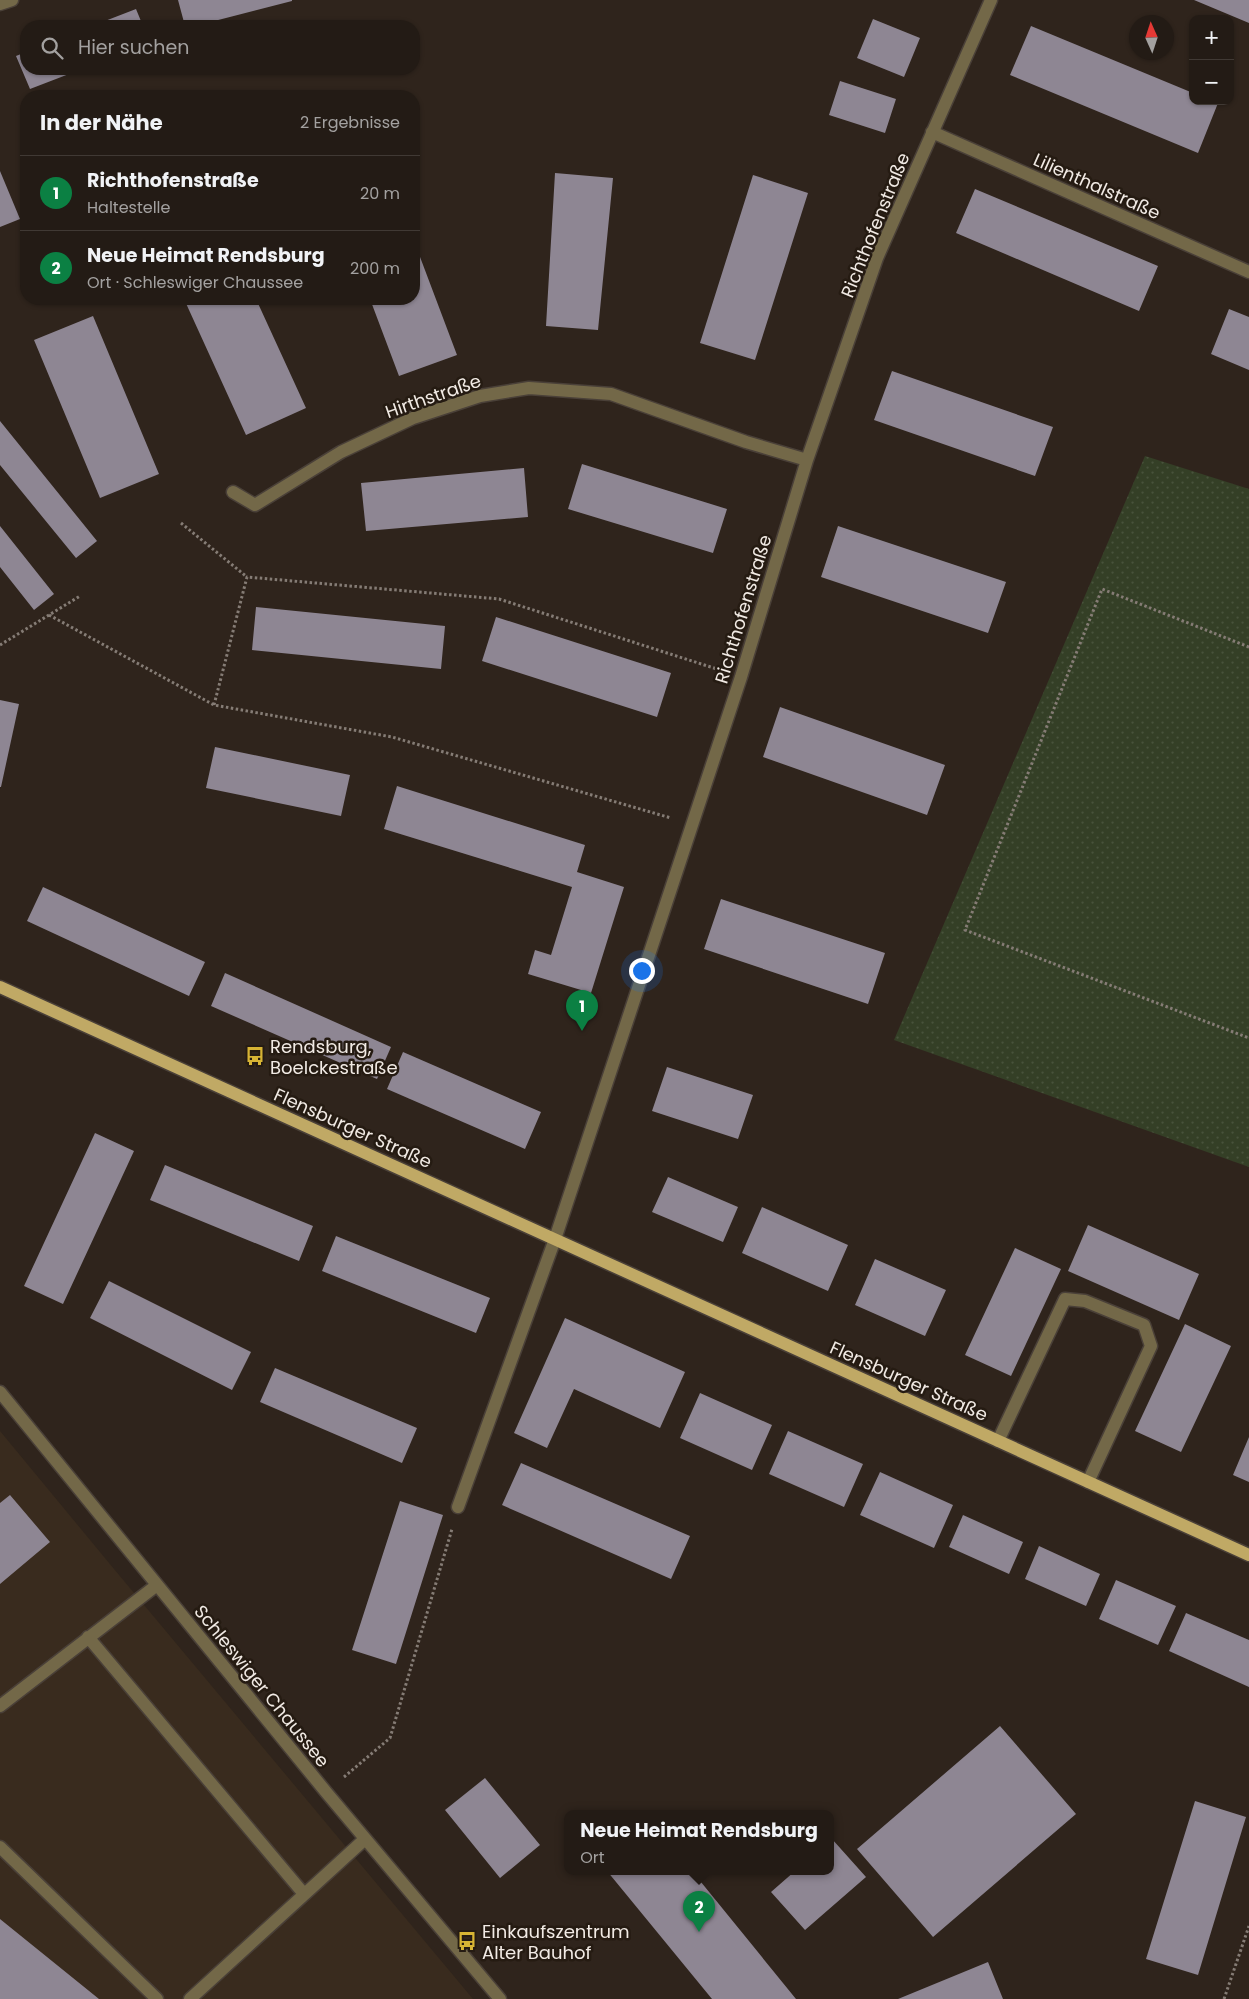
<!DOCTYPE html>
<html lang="de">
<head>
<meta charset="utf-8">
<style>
	body { margin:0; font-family:Poppins,sans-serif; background:#2b241e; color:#f1f3f6 }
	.controls { position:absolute; right:15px; top:15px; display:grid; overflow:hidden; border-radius:10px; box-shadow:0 1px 4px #0004 }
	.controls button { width:45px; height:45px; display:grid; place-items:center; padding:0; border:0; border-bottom:1px solid #403934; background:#231b15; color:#f1f3f6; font:25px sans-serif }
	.compass { position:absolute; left:1129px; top:15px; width:45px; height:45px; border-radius:50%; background:#231b15; box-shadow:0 1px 4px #0004; rotate:357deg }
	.you { position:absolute; left:641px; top:970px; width:18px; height:18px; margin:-12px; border:4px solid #fff; border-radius:50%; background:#1a73e8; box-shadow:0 0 0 8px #1a73e833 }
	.badge { display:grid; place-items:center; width:32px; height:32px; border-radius:50%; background:#0b8043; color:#fff; font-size:16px; font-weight:700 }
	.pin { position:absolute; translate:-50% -41px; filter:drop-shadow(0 1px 2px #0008) }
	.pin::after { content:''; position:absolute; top:26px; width:18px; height:15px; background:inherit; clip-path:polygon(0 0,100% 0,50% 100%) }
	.popup { position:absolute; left:564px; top:1810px; width:270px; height:65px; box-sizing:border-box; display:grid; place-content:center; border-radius:10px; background:#231b15; filter:drop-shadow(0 1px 4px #0005); font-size:16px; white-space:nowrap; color:#a3a1a0 }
	.popup b { font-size:19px; color:#f1f3f6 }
	.popup::after { content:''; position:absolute; left:50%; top:100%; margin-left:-10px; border:10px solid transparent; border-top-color:#231b15 }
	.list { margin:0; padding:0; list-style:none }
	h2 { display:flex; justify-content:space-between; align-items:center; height:65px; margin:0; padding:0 20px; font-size:21px }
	h2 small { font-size:16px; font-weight:400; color:#a3a1a0 }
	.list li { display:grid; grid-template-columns:32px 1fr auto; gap:15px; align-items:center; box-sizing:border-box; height:75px; padding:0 20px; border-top:1px solid #403934 }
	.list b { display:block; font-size:19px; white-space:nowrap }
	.list p { margin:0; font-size:16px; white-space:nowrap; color:#a3a1a0 }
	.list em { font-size:16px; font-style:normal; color:#a3a1a0 }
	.icon { flex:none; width:28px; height:28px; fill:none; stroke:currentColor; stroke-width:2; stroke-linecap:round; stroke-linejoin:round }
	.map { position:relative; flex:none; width:1249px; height:1999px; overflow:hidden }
	.search { position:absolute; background:#231b15; box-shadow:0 1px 4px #0004; left:20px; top:20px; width:400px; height:55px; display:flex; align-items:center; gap:12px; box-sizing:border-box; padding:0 18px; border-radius:20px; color:#a3a1a0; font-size:19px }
	.panel { position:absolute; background:#231b15; box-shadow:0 1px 4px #0004; left:20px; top:90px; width:400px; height:215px; border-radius:20px }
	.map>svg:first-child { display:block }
</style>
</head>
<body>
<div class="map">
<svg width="1249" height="1999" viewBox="0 0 1249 1999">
	<defs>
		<pattern id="grass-dots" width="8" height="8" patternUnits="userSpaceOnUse" patternTransform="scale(1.25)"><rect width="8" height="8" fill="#343f26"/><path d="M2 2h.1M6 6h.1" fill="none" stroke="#48523b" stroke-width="1.8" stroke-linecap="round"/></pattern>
	</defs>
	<rect width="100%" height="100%" fill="#2f241c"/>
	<path fill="#392b1e" d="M0,1431L114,1569L473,1999H0Z"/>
	<path fill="url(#grass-dots)" d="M1145,456L1249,489V1167L894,1040Z"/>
	<path fill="#8e8693" d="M178,0H292V1L195,26H185Z
		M1194,0H1249V23Z
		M136,9L143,26H92Z
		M873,19L920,38L904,77L857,58Z
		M1031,26L1193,93V101H1214L1218,103L1198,153L1010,75Z
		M26,52V69H82L30,89L16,56Z
		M840,81L896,99L885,133L829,115Z
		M0,171L20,219L0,227Z
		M555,173L613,178L598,330L546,326Z
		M753,175L808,193L755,360L700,343Z
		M975,189L1158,266L1139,311L956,233Z
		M414,241L457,355L399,376L370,299H414Z
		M184,299H256L306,408L246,435Z
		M1229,309L1249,317V370L1211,354Z
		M93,316L159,474L100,498L34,340Z
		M892,371L1053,427L1035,476L874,420Z
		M0,421L97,541L76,558L0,465Z
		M582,464L727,509L713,553L568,509Z
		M524,468L528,517L366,531L361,483Z
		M0,526L54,594L34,610L0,567Z
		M838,526L1006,582L988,633L821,577Z
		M256,607L445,626L441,669L252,650Z
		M496,617L671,673L657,717L482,661Z
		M0,700L19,704L1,787H0Z
		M780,707L945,765L927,815L763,757Z
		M215,747L350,775L341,816L206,788Z
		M397,786L585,845L577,872L624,887L591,993L528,974L535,950L551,955L572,887L384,829Z
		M43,887L205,962L189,996L27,921Z
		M721,899L885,953L868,1004L704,949Z
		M225,973L391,1047L377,1079L211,1006Z
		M403,1052L541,1112L525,1149L387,1089Z
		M667,1067L753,1095L738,1139L652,1111Z
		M95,1133L134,1151L63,1304L24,1286Z
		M165,1165L313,1226L299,1261L150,1200Z
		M668,1177L738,1207L723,1242L652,1212Z
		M762,1207L848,1245L828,1291L742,1253Z
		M1088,1225L1199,1274L1179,1320L1068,1271Z
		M336,1236L490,1298L476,1333L322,1271Z
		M1015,1248L1061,1269L1011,1376L965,1355Z
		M875,1259L946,1290L925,1336L855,1305Z
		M109,1281L251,1352L232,1390L90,1318Z
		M565,1318L685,1372L660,1428L574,1389L547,1448L514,1433Z
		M1185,1324L1231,1346L1181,1452L1135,1431Z
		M275,1368L417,1428L402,1463L260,1402Z
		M700,1393L772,1425L752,1470L680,1438Z
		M788,1431L863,1464L844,1507L769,1474Z
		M1249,1437V1482L1233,1475Z
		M521,1463L690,1536L671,1579L502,1505Z
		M880,1472L953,1505L934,1548L860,1515Z
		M10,1495L50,1542L0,1584V1503Z
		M400,1501L443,1515L396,1664L352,1650Z
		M963,1515L1023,1542L1009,1574L949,1547Z
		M1039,1546L1100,1574L1086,1606L1025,1579Z
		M1116,1580L1176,1606L1158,1645L1099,1619Z
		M1186,1613L1249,1640V1687L1169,1651Z
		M1000,1726L1076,1814L933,1937L857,1849Z
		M485,1778L540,1845L500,1878L445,1810Z
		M1195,1801L1246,1817L1198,1975L1146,1959Z
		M832,1839L866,1877L805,1930L771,1892L795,1871H830V1841Z
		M607,1871H692L796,1999H712Z
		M0,1919L99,1999H0Z
		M988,1962L1003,1999H898Z"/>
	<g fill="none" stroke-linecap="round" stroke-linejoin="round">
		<g stroke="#4a4038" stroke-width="15">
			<path id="minor" d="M0,4L12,0
				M932,132L1249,272
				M233,492L255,505L341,452L413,418L480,396L529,388L611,394L746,442L807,460
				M0,1392L326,1792L500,1999
				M998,1441L1065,1299L1085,1301L1144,1325L1151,1346L1088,1482
				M458,1507L555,1239L741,677L807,460L877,258L991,0
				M88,1637L304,1894
				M0,1706L157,1585
				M0,1847L157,1999
				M190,1999L365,1839"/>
		</g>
		<g stroke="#4a4038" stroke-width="15">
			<path id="major" d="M0,987L1249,1555"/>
		</g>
		<path stroke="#857c75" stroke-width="3" stroke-dasharray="2.5 2.5" stroke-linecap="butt" d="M181,523L247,577
			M49,615L214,705L392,737L671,818
			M0,645L80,596
			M1249,647L1102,589L965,930L1249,1038
			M214,705L247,577L499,599L720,670
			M344,1777L390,1738L452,1529
			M1224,1999L1249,1926"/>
		<use href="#minor" stroke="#736848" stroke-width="12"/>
		<use href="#major" stroke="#c0a965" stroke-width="12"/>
	</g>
	<defs>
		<g id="bus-bare" transform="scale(1.5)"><path d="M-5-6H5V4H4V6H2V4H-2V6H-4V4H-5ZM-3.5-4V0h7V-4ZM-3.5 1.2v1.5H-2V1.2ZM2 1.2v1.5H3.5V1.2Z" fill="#d7b434" stroke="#251b12" stroke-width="2.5" paint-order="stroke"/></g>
	</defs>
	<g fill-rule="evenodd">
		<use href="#bus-bare" x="255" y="1056"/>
		<use href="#bus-bare" x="467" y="1941"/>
	</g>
	<g text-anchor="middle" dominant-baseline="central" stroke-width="5" stroke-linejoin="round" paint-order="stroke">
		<g font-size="18" fill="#f1eae4" stroke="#251b12">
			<text transform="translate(1097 186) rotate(24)">Lilienthalstraße</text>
			<text transform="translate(875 225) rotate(-68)">Richthofenstraße</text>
			<text transform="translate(433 396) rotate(-19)">Hirthstraße</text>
			<text transform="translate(743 609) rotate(-73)">Richthofenstraße</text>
			<text transform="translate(353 1128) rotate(24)">Flensburger Straße</text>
			<text transform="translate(909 1381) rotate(24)">Flensburger Straße</text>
			<text transform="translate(262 1686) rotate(51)">Schleswiger Chaussee</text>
		</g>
		<g font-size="18" fill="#f1eae4" stroke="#251b12" text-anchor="start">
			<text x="270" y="1046">Rendsburg,<tspan x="270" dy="21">Boelckestraße</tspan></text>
			<text x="482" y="1931">Einkaufszentrum<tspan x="482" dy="21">Alter Bauhof</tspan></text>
		</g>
	</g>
</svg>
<div class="controls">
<button>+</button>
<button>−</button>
</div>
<svg class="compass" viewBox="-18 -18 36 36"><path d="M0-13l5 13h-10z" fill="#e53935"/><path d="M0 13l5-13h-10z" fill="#a3a1a0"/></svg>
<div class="you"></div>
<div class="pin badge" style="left:582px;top:1031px">1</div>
<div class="pin badge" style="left:699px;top:1932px">2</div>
<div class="popup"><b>Neue Heimat Rendsburg</b>Ort</div>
<div class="search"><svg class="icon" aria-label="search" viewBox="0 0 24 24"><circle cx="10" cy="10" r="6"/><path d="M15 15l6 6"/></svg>Hier suchen</div>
<section class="panel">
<h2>In der Nähe<small>2 Ergebnisse</small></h2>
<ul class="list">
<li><span class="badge">1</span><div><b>Richthofenstraße</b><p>Haltestelle</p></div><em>20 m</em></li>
<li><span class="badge">2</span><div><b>Neue Heimat Rendsburg</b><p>Ort · Schleswiger Chaussee</p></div><em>200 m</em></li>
</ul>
</section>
</div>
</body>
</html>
